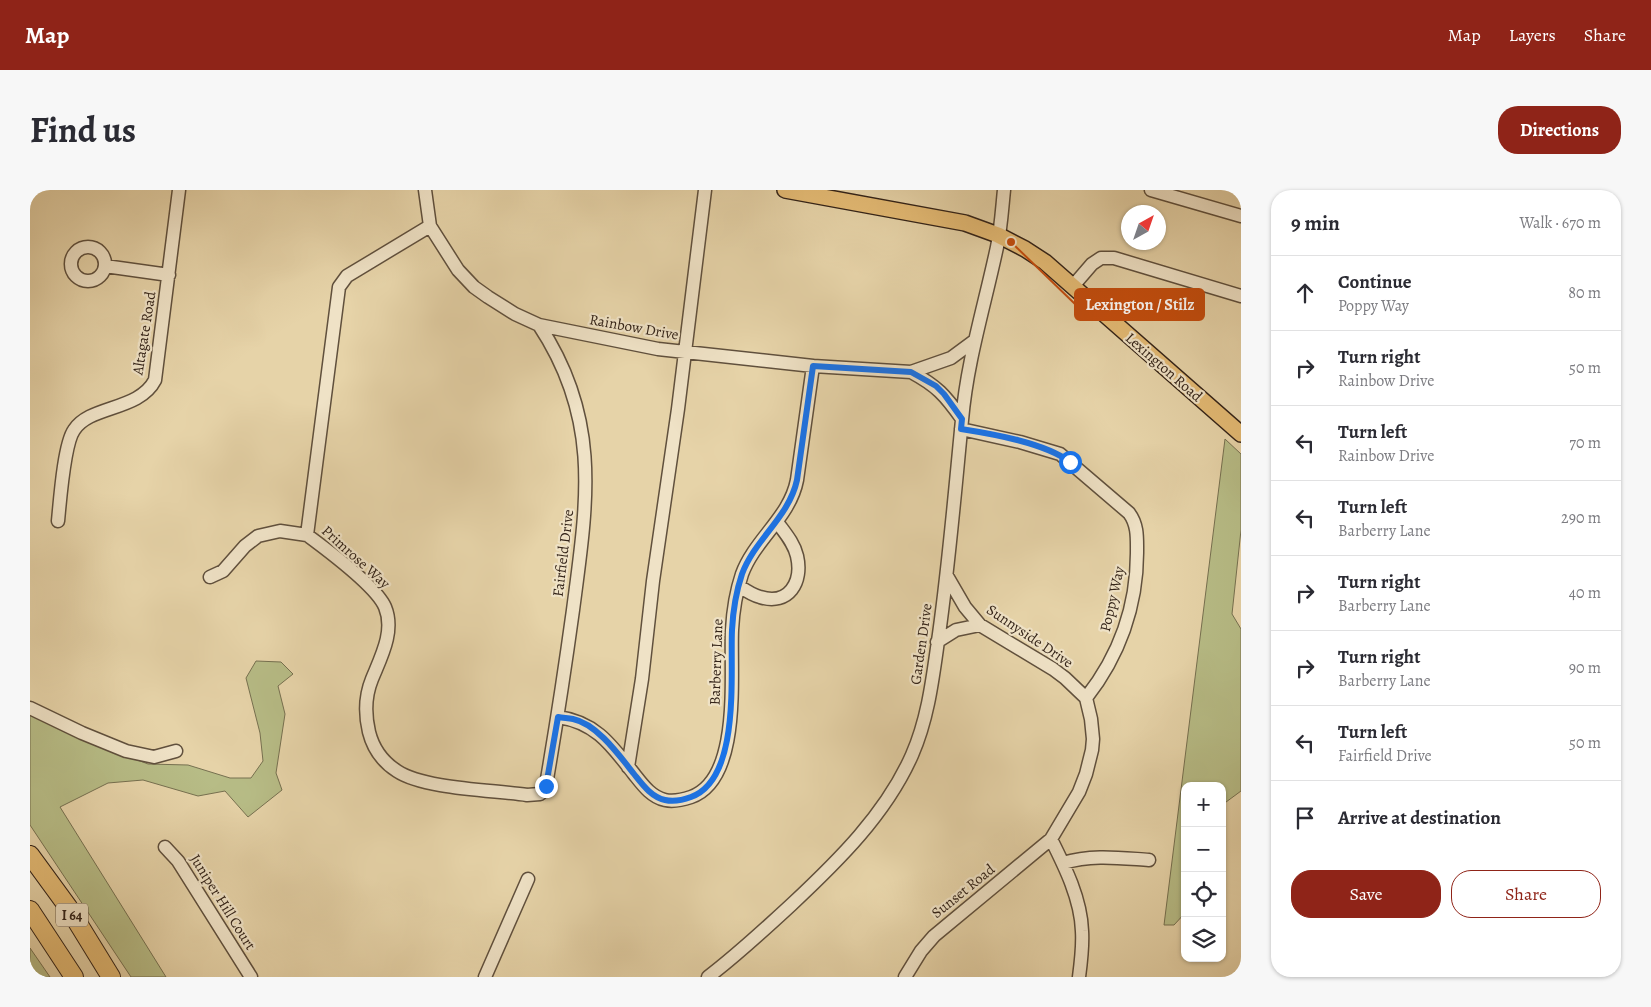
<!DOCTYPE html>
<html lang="en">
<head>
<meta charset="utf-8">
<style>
	body { margin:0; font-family:Alegreya,serif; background:#f7f7f7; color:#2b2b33 }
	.controls { position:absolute; right:15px; bottom:15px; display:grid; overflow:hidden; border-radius:10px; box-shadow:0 1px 4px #0004 }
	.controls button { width:45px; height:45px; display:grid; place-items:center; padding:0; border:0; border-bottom:1px solid #e1e1e2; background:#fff; color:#2b2b33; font:25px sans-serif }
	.compass { position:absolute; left:1091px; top:15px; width:45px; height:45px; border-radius:50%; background:#fff; box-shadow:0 1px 4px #0004; rotate:40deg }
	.stop { position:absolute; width:15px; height:15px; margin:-11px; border:4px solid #1a73e8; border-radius:50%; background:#fff }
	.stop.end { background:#1a73e8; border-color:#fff; box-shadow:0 1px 5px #0008 }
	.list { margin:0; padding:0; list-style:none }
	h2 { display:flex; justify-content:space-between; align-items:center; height:65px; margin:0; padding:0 20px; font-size:21px }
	h2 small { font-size:16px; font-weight:400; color:#7c7c81 }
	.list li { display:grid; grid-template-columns:32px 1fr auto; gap:15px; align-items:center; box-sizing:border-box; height:75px; padding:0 20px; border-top:1px solid #e1e1e2 }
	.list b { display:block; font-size:19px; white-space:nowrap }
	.list p { margin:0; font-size:16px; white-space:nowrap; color:#7c7c81 }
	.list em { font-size:16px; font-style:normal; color:#7c7c81 }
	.actions { display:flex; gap:10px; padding:15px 20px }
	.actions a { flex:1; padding:11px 0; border:1px solid #8f2418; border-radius:20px; text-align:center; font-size:18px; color:#8f2418 }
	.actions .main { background:#8f2418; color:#fff }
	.icon { flex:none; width:28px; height:28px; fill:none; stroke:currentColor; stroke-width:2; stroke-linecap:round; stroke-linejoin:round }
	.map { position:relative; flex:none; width:1211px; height:787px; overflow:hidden; border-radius:20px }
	header { display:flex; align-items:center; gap:30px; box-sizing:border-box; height:70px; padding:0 25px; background:#8f2418; color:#fff }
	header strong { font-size:24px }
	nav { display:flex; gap:28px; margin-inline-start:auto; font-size:18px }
	.intro { display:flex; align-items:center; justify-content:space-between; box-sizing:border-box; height:120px; padding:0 30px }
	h1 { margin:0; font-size:35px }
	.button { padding:12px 22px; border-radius:20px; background:#8f2418; color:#fff; font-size:18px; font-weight:700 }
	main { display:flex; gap:30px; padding:0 30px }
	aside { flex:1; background:#fff; border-radius:20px; box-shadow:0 1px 4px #0004 }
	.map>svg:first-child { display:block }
</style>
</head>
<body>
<header>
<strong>Map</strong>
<nav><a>Map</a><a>Layers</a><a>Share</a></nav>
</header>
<div class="intro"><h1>Find us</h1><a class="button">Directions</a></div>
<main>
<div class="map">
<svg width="1211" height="787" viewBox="0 0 1211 787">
	<rect width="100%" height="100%" fill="#e6d3a8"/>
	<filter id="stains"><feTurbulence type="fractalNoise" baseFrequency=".004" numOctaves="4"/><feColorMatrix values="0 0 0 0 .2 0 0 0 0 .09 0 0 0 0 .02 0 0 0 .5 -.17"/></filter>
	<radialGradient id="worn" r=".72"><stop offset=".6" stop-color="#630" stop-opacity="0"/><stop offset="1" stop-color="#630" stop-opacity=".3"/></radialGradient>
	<path fill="#b7bc86" stroke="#767050" d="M1195,249L1211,264V340L1202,424L1211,439V601L1192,615V596H1155V723L1144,735H1134Z
		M226,471L251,472L263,484L248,496L255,524L246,583L252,600L218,627L195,601L168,606L113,590L78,593L30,617L136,787H101L0,635V524L35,542L118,574L158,575L200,588H221L233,571L230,543L216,488Z
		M0,758L20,787H0Z"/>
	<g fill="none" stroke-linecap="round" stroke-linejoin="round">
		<g stroke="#60503d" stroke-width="15">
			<path id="minor" d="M395,0L400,36L428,80L444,97L458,107L485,124L509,135L628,159L783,176L881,182L921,168L944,151
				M1121,0L1211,26
				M400,36L317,86L309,97L277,345C296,359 346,396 355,417C365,441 351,467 342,489C335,506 335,525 339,542C343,558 353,572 367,581C394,599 463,600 497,605L510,604L514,600L516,595C526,537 535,478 543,420C557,313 572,230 509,135
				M41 74a17 17 0 1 1 34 0a17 17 0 1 1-34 0Z
				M75,76L139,85
				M1043,96L1062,74L1071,68H1084L1211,106
				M881,182C907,196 915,205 932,229
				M931,239L990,252L1030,264L1099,323C1108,335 1107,348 1107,363C1107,416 1089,466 1056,508
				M28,331C30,311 34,254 44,240C60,215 109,221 125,190L149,0
				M180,387L193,381L215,356L228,346L250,341L277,345
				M709,396C715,400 722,405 730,407C759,416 773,392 767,366C764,353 755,343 747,332
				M907,452L926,440L950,435
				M0,518L52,543L96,561L124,567L146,561
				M528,527C566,532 582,556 604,584C612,594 621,607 635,610C644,612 652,610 661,607C712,589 700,483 702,440C703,421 706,402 712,384C725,349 760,327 767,290L783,176
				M598,577L612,489L623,391L648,219L675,0
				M1021,649C1035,677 1051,709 1052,741C1053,756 1051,772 1049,787
				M135,657L148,671L221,787
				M1033,673C1062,664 1090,668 1119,670
				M455,787L498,689
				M678,787C707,765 734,740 761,715C808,671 856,624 882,565C899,526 903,485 909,444C919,373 925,301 932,230C937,171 955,114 967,57C971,38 972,19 974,0
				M875,787L891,761L904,746L1021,649L1049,602L1056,584L1062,560L1063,549L1061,529L1056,508L1035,488L1023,479L950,435L935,417L917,386"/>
		</g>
		<g stroke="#342419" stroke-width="18">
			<path id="major" d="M755,0L935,33L968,45L995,59L1015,72L1211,244"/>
		</g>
		<g stroke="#342419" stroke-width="20">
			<path id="highway" d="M0,665L38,717L81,787
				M0,720L44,787"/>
		</g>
		<path stroke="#342419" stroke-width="2" stroke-dasharray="4 2.5" stroke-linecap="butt" d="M0,785L3,787"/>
		<use href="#minor" stroke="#efe2c6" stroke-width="12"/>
		<use href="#major" stroke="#e3ba74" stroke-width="15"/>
		<use href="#highway" stroke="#e3ba74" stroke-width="18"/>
	</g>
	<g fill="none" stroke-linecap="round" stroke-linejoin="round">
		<path stroke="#1a73e8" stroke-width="6" d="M516,596L528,527C533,528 538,528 543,529C567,534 589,565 604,584C612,594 621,607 635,610C644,612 653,610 661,607C711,589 700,483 702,440C703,421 706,402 712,384C725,349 759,327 767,290L783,176L881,182L906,196L914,204L932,229L931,239C963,244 1015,253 1040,272"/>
	</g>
	<g text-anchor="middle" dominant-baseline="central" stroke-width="4.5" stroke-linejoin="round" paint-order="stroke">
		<rect fill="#efe2c6" stroke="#6c5d4d" stroke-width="1" x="26" y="713.5" width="32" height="23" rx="4"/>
		<g font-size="14" font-weight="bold" fill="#342419">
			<text x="42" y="725">I 64</text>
		</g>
		<g font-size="15" fill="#342419" stroke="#efe2c6">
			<text transform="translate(604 137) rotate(10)">Rainbow Drive</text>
			<text transform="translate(114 143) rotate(-81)">Altagate Road</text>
			<text transform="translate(1134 177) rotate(41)">Lexington Road</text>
			<text transform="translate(533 363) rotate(-83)">Fairfield Drive</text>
			<text transform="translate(326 367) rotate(42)">Primrose Way</text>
			<text transform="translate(1082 409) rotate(-77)">Poppy Way</text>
			<text transform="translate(1000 446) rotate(34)">Sunnyside Drive</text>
			<text transform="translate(891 454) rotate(-82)">Garden Drive</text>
			<text transform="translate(686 472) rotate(-88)">Barberry Lane</text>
			<text transform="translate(933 701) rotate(-39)">Sunset Road</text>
			<text transform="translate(193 712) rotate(58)">Juniper Hill Court</text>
		</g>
	</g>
	<path fill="none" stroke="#c44e0f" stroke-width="2" d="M981 52L1045 114"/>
	<circle fill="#c44e0f" stroke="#efe2c6" stroke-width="2" cx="981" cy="52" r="5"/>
	<rect fill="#c44e0f" stroke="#c44e0f" stroke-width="2" x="1045" y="99" width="129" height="31" rx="5"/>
	<g font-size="16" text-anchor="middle" font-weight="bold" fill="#fff">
		<text x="1110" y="120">Lexington / Stilz</text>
	</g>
	<rect width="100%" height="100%" filter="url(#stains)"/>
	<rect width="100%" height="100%" fill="url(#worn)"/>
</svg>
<div class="controls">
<button>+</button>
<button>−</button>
<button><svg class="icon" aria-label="locate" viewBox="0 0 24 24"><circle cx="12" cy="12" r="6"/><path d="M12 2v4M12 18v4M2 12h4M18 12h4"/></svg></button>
<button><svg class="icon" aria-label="layers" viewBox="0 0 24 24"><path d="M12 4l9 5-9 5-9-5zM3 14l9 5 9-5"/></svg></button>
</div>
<svg class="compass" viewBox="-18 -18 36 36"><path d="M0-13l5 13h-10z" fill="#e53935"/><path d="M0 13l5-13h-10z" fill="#7c7c81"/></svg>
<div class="stop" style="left:1040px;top:272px"></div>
<div class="stop end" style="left:516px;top:596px"></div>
</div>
<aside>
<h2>9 min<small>Walk · 670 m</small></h2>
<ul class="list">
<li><svg class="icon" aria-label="ahead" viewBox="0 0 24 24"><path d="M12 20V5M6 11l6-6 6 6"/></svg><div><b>Continue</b><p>Poppy Way</p></div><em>80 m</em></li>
<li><svg class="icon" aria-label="right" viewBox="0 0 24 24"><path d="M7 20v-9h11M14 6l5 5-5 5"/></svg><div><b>Turn right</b><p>Rainbow Drive</p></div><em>50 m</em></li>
<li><svg class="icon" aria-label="left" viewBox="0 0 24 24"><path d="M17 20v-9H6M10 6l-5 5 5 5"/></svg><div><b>Turn left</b><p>Rainbow Drive</p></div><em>70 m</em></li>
<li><svg class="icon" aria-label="left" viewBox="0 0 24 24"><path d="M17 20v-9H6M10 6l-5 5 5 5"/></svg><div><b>Turn left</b><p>Barberry Lane</p></div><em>290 m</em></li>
<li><svg class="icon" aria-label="right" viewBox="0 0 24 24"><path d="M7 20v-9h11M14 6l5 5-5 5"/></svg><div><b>Turn right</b><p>Barberry Lane</p></div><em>40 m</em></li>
<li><svg class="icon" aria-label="right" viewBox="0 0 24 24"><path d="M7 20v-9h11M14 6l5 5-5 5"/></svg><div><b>Turn right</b><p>Barberry Lane</p></div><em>90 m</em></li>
<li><svg class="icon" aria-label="left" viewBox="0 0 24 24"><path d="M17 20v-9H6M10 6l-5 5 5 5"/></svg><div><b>Turn left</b><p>Fairfield Drive</p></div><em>50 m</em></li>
<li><svg class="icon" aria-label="arrive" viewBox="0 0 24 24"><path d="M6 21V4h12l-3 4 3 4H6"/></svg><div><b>Arrive at destination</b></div></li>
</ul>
<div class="actions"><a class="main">Save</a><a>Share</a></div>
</aside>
</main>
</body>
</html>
